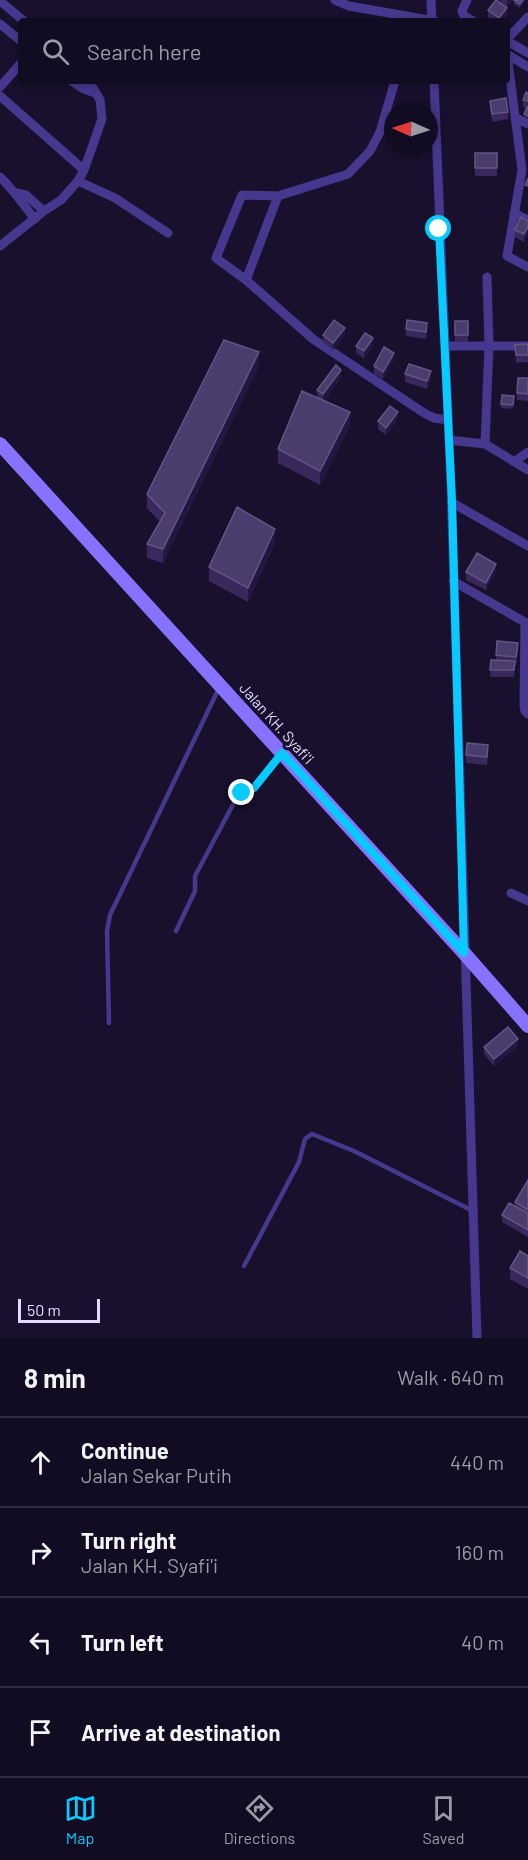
<!DOCTYPE html>
<html lang="en">
<head>
<meta charset="utf-8">
<style>
	body { margin:0; font-family:Barlow,sans-serif; background:#1f1a2f; color:#f1f3f6 }
	.compass { position:absolute; left:384px; top:102px; width:54px; height:54px; border-radius:50%; background:#120c22; box-shadow:0 3px 9px #0003; rotate:273deg }
	.scale { position:absolute; left:18px; bottom:15px; width:82px; box-sizing:border-box; padding-left:6px; border:3px solid #e3dbff; border-top:0; font-size:16px; line-height:21px; white-space:nowrap; color:#e3dbff; -webkit-text-stroke:4px #18102d; paint-order:stroke }
	.stop { position:absolute; width:18px; height:18px; margin:-14px; border:4px solid #07caff; border-radius:50%; background:#fff }
	.stop.end { background:#07caff; border-color:#fff; box-shadow:0 2px 6px #0008 }
	.list { margin:0; padding:0; list-style:none }
	h2 { display:flex; justify-content:space-between; align-items:center; height:78px; margin:0; padding:0 24px; font-size:26px }
	h2 small { font-size:20px; font-weight:400; color:#9c9ba5 }
	.list li { display:grid; grid-template-columns:39px 1fr auto; gap:18px; align-items:center; box-sizing:border-box; height:90px; padding:0 24px; border-top:2px solid #312c40 }
	.list b { display:block; font-size:22px; white-space:nowrap }
	.list p { margin:0; font-size:20px; white-space:nowrap; color:#9c9ba5 }
	.list em { font-size:20px; font-style:normal; color:#9c9ba5 }
	.icon { flex:none; width:33px; height:33px; fill:none; stroke:currentColor; stroke-width:2; stroke-linecap:round; stroke-linejoin:round }
	.map { position:relative; flex:none; width:528px; height:1338px; overflow:hidden }
	.search { position:absolute; background:#120c22; box-shadow:0 3px 9px #0003; left:18px; right:18px; top:18px; height:66px; display:flex; align-items:center; gap:15px; box-sizing:border-box; padding:0 21px; border-radius:6px; color:#9c9ba5; font-size:22px }
	.sheet { height:438px; background:#120c22 }
	nav { display:flex; justify-content:space-around; align-items:center; box-sizing:border-box; height:84px; border-top:2px solid #312c40; background:#120c22; font-size:16px; color:#9c9ba5 }
	nav a { display:grid; justify-items:center; gap:3px }
	nav .on { color:#07caff }
	.map>svg:first-child { display:block }
</style>
</head>
<body>
<div class="map">
<svg width="528" height="1338" viewBox="0 0 528 1338">
	<rect width="100%" height="100%" fill="#18102d"/>
	<g fill="none" stroke-linecap="round" stroke-linejoin="round">
		<path stroke="#45388e" stroke-width="4.5" d="M176,931L195,891V876L236,799L242,793L254,788L280,755
			M109,1023L107,931L110,915L219,688
			M244,1266L299,1162L305,1139L312,1134L354,1151L473,1211"/>
		<path stroke="#45388e" stroke-width="9" d="M335,0L349,6L435,21
			M431,0L432,21
			M467,0L462,11L464,16L473,21
			M0,1L24,21
			M0,24L21,41
			M507,39L528,17
			M507,41L528,53
			M507,54L522,170L507,256L528,267
			M507,54L528,67
			M72,81L82,88L95,93
			M395,81L380,132L370,151L348,174L278,196L242,195L216,258L246,280L313,339L424,413L434,418L448,420
			M434,81L451,487L477,1338
			M0,87L21,63
			M0,96L84,170
			M516,118L528,124
			M0,177C14,190 23,205 35,219
			M78,181L115,198L168,233
			M16,193L26,195L44,211
			M514,213L528,220
			M0,246L44,211L61,200L78,181L84,170L102,119L100,100L89,81
			M246,280L278,196
			M445,346H528
			M449,440L485,444L528,470
			M485,444L489,346L487,277
			M514,462L528,452
			M451,502L528,546
			M453,581L528,624
			M525,622L524,706L525,711L528,714
			M511,893L528,901"/>
		<path stroke="#8672ff" stroke-width="14" d="M0,444L464,953L528,1026"/>
	</g>
	<path fill="#38285b" d="M500,0H513L507,7L500,2Z
		M514,0H526L520,8L514,4Z
		M488,10L507,15L503,21H493L488,17Z
		M528,90V119L524,117V114L526,108L523,107V100L528,93Z
		M490,101L508,112V119L492,122L490,108Z
		M475,153H497V176H475Z
		M528,221L524,242L515,237V230Z
		M455,321H468V342H455Z
		M406,329L427,330L426,339L406,336Z
		M323,335H345L333,350L323,342Z
		M528,344V362L516,363L515,345Z
		M373,345L364,359L356,353V346Z
		M394,360L383,379L374,374V366Z
		M259,366L163,563L147,558V544L160,522L147,508V494Z
		M405,374L431,378L427,389L405,382Z
		M341,377L324,401L350,426L320,485L278,463V449L317,397V390Z
		M528,378V401L517,400V393Z
		M502,395L514,396L513,409L501,408Z
		M398,419L386,435L378,429V421Z
		M275,543L248,602L209,581V567Z
		M466,572H496L486,590L466,580Z
		M518,650L516,665L515,664L514,677H490L491,660H496V655Z
		M488,753L487,765L466,763V755Z
		M518,1046L494,1066L484,1054V1047Z
		M528,1180V1237L502,1222V1215L515,1206V1202Z
		M528,1256V1289L510,1279V1268Z"/>
	<path fill="#231741" d="M507,0H513L507,7Z
		M523,0H526L520,8V4Z
		M507,8V15L503,21H499V18Z
		M528,227V234L524,242V234Z
		M345,328V335L333,350V343Z
		M373,338V345L364,359V351Z
		M259,352V366L163,563V549Z
		M394,353V360L383,379V372Z
		M341,370V377L323,402V394Z
		M431,371V378L427,389V381Z
		M350,412V426L320,485V471Z
		M398,412V419L386,435V428Z
		M275,529V543L248,602V588Z
		M496,564V572L486,590V583Z
		M518,1039V1046L494,1066V1059Z"/>
	<path fill="#4a3c6d" stroke="#625584" stroke-width="1.5" d="M496,0L507,8L499,18L488,10Z
		M514,0H523L520,4Z
		M526,92L528,93V101L523,100Z
		M506,98L508,112L492,114L490,101Z
		M527,107H528V116L524,114Z
		M475,153H497V168H475Z
		M528,178V186L525,185Z
		M521,217L528,221V227L524,234L515,230Z
		M334,320L345,328L333,343L323,335Z
		M407,320L427,323L426,332L406,329Z
		M455,321H468V335H455Z
		M365,333L373,338L364,351L356,346Z
		M224,340L259,352L163,549L147,544L165,513L147,494Z
		M528,344V355H516L515,345Z
		M384,347L394,353L383,372L374,366Z
		M409,364L431,371L427,381L405,374Z
		M336,365L341,370L323,394L317,390Z
		M518,378H528V394L517,393Z
		M302,391L350,412L320,471L278,449Z
		M502,395L514,396L513,405L501,404Z
		M390,406L398,412L386,428L378,421Z
		M237,507L275,529L248,588L209,567Z
		M477,553L496,564L486,583L466,572Z
		M497,641L518,643L516,657L496,655Z
		M491,660L515,661L514,670H490Z
		M467,743L488,745L487,757L466,755Z
		M508,1027L518,1039L494,1059L484,1047Z
		M528,1180V1210L515,1202Z
		M509,1203L528,1213V1230L502,1215Z
		M520,1251L528,1256V1278L510,1268Z"/>
	<g fill="none" stroke-linecap="round" stroke-linejoin="round">
		<path stroke="#07caff" stroke-width="8" d="M242,793L254,788L282,753L464,953L452,502L439,229"/>
	</g>
	<g text-anchor="middle" dominant-baseline="central" stroke-width="6" stroke-linejoin="round" paint-order="stroke">
		<g font-size="15" fill="#e3dbff" stroke="#18102d">
			<text transform="translate(277 723) rotate(48)">Jalan KH. Syafi'i</text>
		</g>
	</g>
</svg>
<svg class="compass" viewBox="-18 -18 36 36"><path d="M0-13l5 13h-10z" fill="#e53935"/><path d="M0 13l5-13h-10z" fill="#9c9ba5"/></svg>
<div class="scale">50 m</div>
<div class="stop" style="left:439px;top:229px"></div>
<div class="stop end" style="left:242px;top:793px"></div>
<div class="search"><svg class="icon" aria-label="search" viewBox="0 0 24 24"><circle cx="10" cy="10" r="6"/><path d="M15 15l6 6"/></svg>Search here</div>
</div>
<section class="sheet">
<h2>8 min<small>Walk · 640 m</small></h2>
<ul class="list">
<li><svg class="icon" aria-label="ahead" viewBox="0 0 24 24"><path d="M12 20V5M6 11l6-6 6 6"/></svg><div><b>Continue</b><p>Jalan Sekar Putih</p></div><em>440 m</em></li>
<li><svg class="icon" aria-label="right" viewBox="0 0 24 24"><path d="M7 20v-9h11M14 6l5 5-5 5"/></svg><div><b>Turn right</b><p>Jalan KH. Syafi'i</p></div><em>160 m</em></li>
<li><svg class="icon" aria-label="left" viewBox="0 0 24 24"><path d="M17 20v-9H6M10 6l-5 5 5 5"/></svg><div><b>Turn left</b></div><em>40 m</em></li>
<li><svg class="icon" aria-label="arrive" viewBox="0 0 24 24"><path d="M6 21V4h12l-3 4 3 4H6"/></svg><div><b>Arrive at destination</b></div></li>
</ul>
</section>
<nav>
<a class="on"><svg class="icon" aria-label="map" viewBox="0 0 24 24"><path d="M3 6l6-2 6 2 6-2v14l-6 2-6-2-6 2zM9 4v14M15 6v14"/></svg>Map</a>
<a><svg class="icon" aria-label="directions" viewBox="0 0 24 24"><path d="M12 3l9 9-9 9-9-9zM9 14v-3h6M13 9l2 2-2 2"/></svg>Directions</a>
<a><svg class="icon" aria-label="saved" viewBox="0 0 24 24"><path d="M7 4h10v16l-5-4-5 4z"/></svg>Saved</a>
</nav>
</body>
</html>
